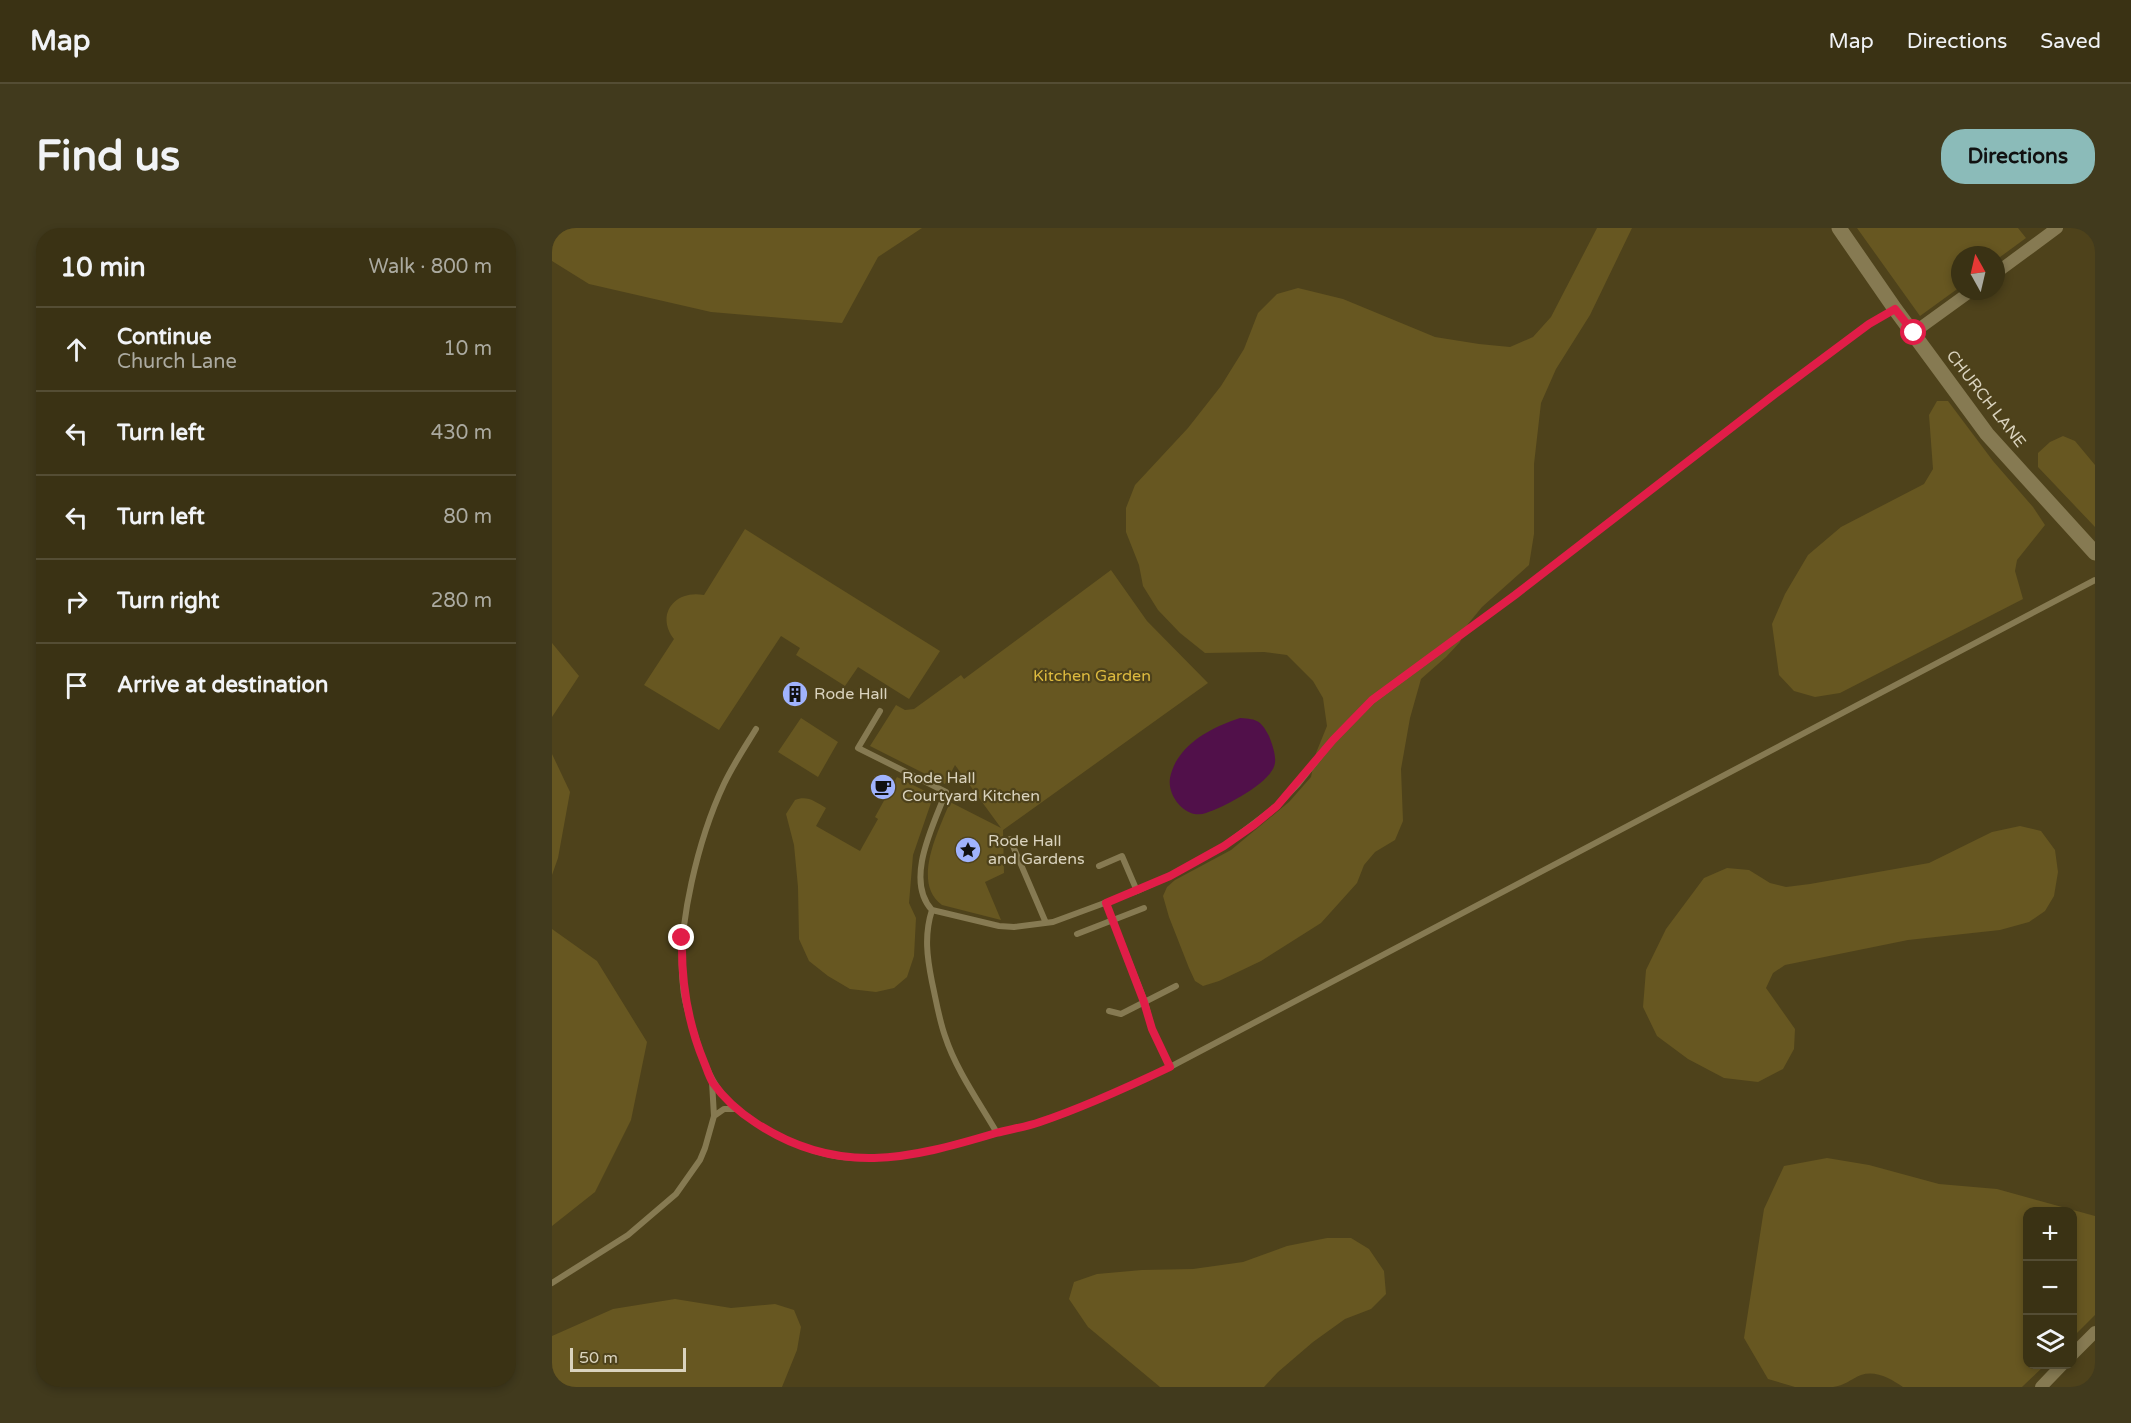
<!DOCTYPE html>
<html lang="en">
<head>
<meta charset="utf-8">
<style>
	body { margin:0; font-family:"Varela Round",sans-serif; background:#413a1d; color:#f1f3f6 }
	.controls { position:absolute; right:18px; bottom:18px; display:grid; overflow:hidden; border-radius:12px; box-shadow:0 3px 9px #0003 }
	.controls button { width:54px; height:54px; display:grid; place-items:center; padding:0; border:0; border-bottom:2px solid #544d34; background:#3a3214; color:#f1f3f6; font:30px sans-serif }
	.compass { position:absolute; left:1399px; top:18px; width:54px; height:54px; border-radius:50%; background:#3a3214; box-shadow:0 3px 9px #0003; rotate:352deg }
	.scale { position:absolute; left:18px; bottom:15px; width:116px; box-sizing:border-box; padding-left:6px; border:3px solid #dad3be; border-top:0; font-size:16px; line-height:21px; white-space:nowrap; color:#dad3be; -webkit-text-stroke:4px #4e421b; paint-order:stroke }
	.stop { position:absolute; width:18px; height:18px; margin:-14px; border:4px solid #e11d48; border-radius:50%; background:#fff }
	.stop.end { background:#e11d48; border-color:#fff; box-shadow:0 2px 6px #0008 }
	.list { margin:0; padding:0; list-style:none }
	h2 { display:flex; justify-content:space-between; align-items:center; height:78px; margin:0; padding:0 24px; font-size:26px }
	h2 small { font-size:20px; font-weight:400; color:#abaaa0 }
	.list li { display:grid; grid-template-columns:39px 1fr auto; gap:18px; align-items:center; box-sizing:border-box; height:84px; padding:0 24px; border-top:2px solid #544d34 }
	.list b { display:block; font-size:22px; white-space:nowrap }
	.list p { margin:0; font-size:20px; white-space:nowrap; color:#abaaa0 }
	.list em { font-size:20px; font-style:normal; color:#abaaa0 }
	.icon { flex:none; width:33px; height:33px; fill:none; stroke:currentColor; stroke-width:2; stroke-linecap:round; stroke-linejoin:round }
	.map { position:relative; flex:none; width:1543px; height:1159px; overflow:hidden; border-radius:24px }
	header { display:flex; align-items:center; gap:36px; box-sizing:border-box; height:84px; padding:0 30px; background:#3a3214; border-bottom:2px solid #544d34 }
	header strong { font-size:28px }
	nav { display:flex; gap:33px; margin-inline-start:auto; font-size:21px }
	.intro { display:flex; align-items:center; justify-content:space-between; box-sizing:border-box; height:144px; padding:0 36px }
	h1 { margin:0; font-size:42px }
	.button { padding:15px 27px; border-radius:24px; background:#8bbbb9; color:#111; font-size:21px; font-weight:700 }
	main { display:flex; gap:36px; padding:0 36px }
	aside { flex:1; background:#3a3214; border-radius:24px; box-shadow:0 3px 9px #0003 }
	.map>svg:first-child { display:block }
</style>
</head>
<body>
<header>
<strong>Map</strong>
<nav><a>Map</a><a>Directions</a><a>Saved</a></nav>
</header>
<div class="intro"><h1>Find us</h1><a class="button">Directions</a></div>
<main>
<aside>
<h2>10 min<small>Walk · 800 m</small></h2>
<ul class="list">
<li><svg class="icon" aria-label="ahead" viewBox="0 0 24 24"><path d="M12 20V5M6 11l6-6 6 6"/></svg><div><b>Continue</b><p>Church Lane</p></div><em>10 m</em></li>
<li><svg class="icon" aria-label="left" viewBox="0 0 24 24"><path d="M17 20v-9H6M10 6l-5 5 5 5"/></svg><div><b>Turn left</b></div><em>430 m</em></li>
<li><svg class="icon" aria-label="left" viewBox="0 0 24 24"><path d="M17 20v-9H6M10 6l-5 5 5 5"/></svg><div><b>Turn left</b></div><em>80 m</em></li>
<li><svg class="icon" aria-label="right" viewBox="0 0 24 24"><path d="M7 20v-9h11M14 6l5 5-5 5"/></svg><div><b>Turn right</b></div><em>280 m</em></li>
<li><svg class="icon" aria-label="arrive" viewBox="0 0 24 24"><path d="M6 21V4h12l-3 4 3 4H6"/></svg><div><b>Arrive at destination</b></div></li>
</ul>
</aside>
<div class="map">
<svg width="1543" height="1159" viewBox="0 0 1543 1159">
	<rect width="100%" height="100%" fill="#4e421b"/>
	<path fill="#675721" d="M0,0H370L326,29L290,95L159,84L37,56L0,33Z
		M1045,0H1080L1038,87L1004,141L989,175L982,236V306L977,337L930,379L916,396L908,414L894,429L869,451L858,490L849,541L851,593L843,612L823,624L812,637L805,655L769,695L709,733L667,753L651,758L643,753L637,740L617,689L611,668L615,659L623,652L679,622L737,574L759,549L764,525L775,498L771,470L761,453L735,427L712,424L653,425L628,405L606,382L591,358L587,337L574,304V280L583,257L636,200L669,158L692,121L706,85L725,66L746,60L791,71L883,109L927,116L958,119L981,109L999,89Z
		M1305,0H1466L1474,10L1444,32V27H1408V59L1368,88Z
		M1385,173H1396L1441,233L1481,279L1493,297L1465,332L1463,343L1471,371L1288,465L1263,469L1242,463L1227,447L1220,396L1233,366L1256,327L1289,299L1372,256L1381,241L1377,187Z
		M1511,208L1523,213L1543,237V299L1486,239V225L1498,214Z
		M193,301L388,423L357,471L306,439L293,458L244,427L248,420L229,408L167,502L92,457L122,411C103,387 123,361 152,367Z
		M559,342L595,393L656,455L451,602L452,645L433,654L449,692L390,677C359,655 387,602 398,574L449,600L403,537L393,556L318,518L344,477L353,482L362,481L409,447L412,451Z
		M0,415L27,448L0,489Z
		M249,490L286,514L266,549L226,524Z
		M0,526L18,564L6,630L0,647Z
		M345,549L373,563L380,572L361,627L357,675L364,690L362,728L355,749L342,760L324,764L298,761L276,748L257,733L247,711L246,659L242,617L234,586L243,572C255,567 264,574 274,580L264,598L308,623L326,591L323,589Z
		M1468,598L1489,603L1503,622L1506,644L1502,668L1493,683L1477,694L1448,702L1356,712L1233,737L1221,745L1214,760L1243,801L1242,821L1231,841L1206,854L1172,850L1136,831L1105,808L1091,779L1094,742L1114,701L1152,650L1175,640L1197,642L1218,655L1234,659L1258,656L1377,635L1440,604Z
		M0,701L45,733L95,814L79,892L43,964L0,998Z
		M1275,930L1317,937L1387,956L1445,961L1543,988V1087L1521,1109L1520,984H1476V1136L1493,1137L1470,1159H1351C1339,1151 1324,1142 1309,1147C1299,1151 1292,1158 1281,1159H1243L1216,1151L1192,1110L1212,981L1232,938Z
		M775,1010H799L817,1021L832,1043L834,1066L819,1081L793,1091L761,1114L726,1144L712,1159H608L536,1099L517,1071L522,1054L545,1046L590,1042L641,1041L691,1034L735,1018Z
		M123,1071L179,1080L223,1076L242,1082L249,1099L245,1122L230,1159H0V1108L61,1081Z"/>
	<path fill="#51104a" d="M688,490C706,491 709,493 717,508C720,516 724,526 723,535C720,555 672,579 654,585C635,592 615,569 618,550C619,544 623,534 627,529C642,508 665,498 688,490Z"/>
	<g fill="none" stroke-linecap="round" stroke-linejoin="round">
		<path stroke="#867a52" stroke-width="6" d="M328,483L306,520L394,564C382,596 352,652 380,682L447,698L462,699L501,694L585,663L618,648L672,618L725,578L746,556L781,512L821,472L963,367L1227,163L1317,96L1343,81
			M204,501C193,519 181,537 172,556C147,609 124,699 131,758C132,775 138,791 143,807C157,855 170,875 214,901C241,917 270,929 303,930C352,933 398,918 445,905C459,901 475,899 489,894C533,879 576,859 618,839L1543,352
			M458,611L494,695
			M547,638L570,628L585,663
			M554,675L593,774L600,801L618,839
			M380,682C372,707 375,729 380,754C384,772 387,791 393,808C404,842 427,874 445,905
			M525,706L592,680
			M557,783L569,786L624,758
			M160,854L162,888
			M0,1055L76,1007L124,966L148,932L153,920L162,888L172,881H183"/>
		<path stroke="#867a52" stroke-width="12" d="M1444,45L1505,0
			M1361,105L1419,63
			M1520,1127L1543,1104
			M1489,1159L1511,1136"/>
		<path stroke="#867a52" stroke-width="15" d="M1287,0L1343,81L1435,206L1543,325"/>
	</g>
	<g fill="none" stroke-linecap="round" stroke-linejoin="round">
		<path stroke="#e11d48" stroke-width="8" d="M130,710C129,754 135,793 152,834C155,841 157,849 161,855C173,872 187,884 204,895C286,949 357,931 444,905C459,901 474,899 488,894C533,879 576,859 618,839L600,801L592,774L554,675L618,648L672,618L702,597L725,578L781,512L820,472L963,367L1227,163L1317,96L1343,81L1362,105"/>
	</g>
	<defs>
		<g id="building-disc" transform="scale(1.35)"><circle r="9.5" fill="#a0b3fd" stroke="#4e421b"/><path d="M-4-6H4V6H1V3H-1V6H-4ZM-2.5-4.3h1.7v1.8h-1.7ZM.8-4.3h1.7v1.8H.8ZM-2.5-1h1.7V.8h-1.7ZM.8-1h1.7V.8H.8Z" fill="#111"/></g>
		<g id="cafe-disc" transform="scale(1.35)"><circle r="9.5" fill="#a0b3fd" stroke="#4e421b"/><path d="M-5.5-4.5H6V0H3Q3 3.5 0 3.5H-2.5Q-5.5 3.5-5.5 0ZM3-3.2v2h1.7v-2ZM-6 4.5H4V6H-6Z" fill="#111"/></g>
		<g id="sight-disc" transform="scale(1.35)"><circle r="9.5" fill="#a0b3fd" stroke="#4e421b"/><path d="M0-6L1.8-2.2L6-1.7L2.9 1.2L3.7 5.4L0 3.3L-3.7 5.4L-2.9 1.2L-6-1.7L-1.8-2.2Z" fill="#111"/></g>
	</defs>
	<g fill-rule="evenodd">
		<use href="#building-disc" x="243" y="466"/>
		<use href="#cafe-disc" x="331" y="559"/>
		<use href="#sight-disc" x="416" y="622"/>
	</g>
	<g text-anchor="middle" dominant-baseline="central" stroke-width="4.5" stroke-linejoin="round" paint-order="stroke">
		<g font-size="16" fill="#dad3be" stroke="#4e421b">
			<text transform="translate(1434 171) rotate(52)">CHURCH LANE</text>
		</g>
		<g font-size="16" fill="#debb3f" stroke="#4e421b">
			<text x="540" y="448">Kitchen Garden</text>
		</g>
		<g font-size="16" fill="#dad3be" stroke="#4e421b" text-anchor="start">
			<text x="262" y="466">Rode Hall</text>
			<text x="350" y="550">Rode Hall<tspan x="350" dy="18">Courtyard Kitchen</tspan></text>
			<text x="436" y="613">Rode Hall<tspan x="436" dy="18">and Gardens</tspan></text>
		</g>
	</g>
</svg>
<div class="controls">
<button>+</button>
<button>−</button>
<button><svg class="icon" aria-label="layers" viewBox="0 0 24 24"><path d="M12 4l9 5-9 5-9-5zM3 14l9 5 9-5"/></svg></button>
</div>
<svg class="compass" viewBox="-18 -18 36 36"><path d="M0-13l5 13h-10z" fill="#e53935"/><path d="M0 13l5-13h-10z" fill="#abaaa0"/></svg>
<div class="scale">50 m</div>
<div class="stop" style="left:1362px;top:105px"></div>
<div class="stop end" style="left:130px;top:710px"></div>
</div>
</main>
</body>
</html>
